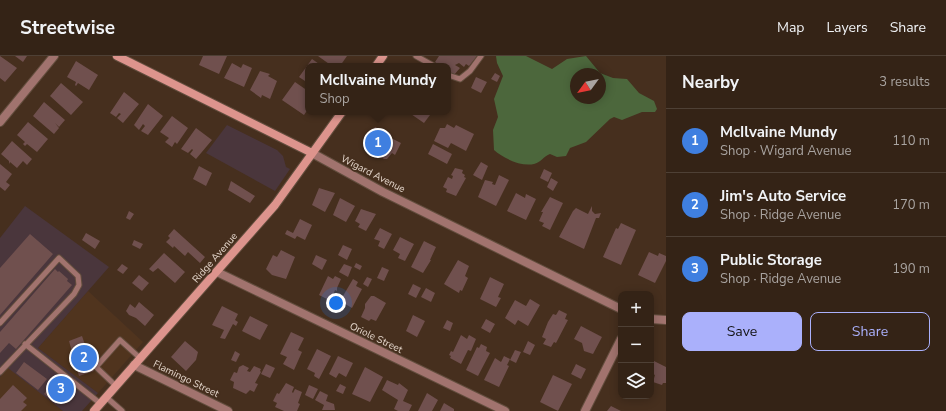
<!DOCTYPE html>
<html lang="en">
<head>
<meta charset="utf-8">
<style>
	body { margin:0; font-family:"Nunito Sans",sans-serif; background:#3c2b1f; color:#f1f3f6 }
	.controls { position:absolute; right:12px; bottom:12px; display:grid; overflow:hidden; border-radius:8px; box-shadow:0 2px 10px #0003 }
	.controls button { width:36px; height:36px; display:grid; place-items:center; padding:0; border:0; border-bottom:1px solid #4e4035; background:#342316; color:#f1f3f6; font:20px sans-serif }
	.compass { position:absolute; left:570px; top:12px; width:36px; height:36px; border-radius:50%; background:#342316; box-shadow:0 2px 10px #0003; rotate:237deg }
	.you { position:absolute; left:336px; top:247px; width:14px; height:14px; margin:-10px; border:3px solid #fff; border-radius:50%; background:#1a73e8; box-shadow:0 0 0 6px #1a73e833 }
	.badge { display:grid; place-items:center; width:26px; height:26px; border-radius:50%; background:#aab0fb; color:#fff; font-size:13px; font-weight:700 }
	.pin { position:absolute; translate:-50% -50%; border:2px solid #fff; box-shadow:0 1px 4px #0006 }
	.popup { position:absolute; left:305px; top:7px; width:146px; height:52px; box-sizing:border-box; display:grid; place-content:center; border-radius:8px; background:#342316; filter:drop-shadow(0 1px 3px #0005); font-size:13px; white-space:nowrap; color:#a9a4a1 }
	.popup b { font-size:15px; color:#f1f3f6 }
	.popup::after { content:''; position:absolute; left:50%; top:100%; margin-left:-8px; border:8px solid transparent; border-top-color:#342316 }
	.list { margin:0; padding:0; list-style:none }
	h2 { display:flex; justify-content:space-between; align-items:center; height:52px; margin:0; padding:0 16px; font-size:17px }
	h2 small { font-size:13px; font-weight:400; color:#a9a4a1 }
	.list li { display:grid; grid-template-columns:26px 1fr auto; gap:12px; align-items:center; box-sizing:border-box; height:64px; padding:0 16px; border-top:1px solid #4e4035 }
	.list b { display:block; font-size:15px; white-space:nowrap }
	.list p { margin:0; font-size:13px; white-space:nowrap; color:#a9a4a1 }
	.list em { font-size:13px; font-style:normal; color:#a9a4a1 }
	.actions { display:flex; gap:8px; padding:12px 16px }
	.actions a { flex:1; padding:9px 0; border:1px solid #aab0fb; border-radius:8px; text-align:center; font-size:14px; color:#aab0fb }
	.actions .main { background:#aab0fb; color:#111 }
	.icon { flex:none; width:22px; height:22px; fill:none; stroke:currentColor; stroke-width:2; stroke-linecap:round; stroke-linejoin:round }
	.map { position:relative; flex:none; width:666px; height:355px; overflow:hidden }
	header { display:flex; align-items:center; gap:24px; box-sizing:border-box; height:56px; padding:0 20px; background:#342316; border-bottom:1px solid #4e4035 }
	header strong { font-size:19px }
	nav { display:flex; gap:22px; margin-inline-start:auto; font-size:14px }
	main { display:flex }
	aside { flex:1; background:#342316 }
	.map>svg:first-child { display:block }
</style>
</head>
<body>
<header>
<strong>Streetwise</strong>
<nav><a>Map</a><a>Layers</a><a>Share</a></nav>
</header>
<main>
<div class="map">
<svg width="666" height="355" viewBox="0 0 666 355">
	<rect width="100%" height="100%" fill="#462f1e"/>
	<path fill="#50341e" d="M88,235L143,286L98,337L38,292Z
		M8,311L63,355H0V321Z"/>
	<path fill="#4a363c" d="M227,69L277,94L283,100L286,111L290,113L275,135L206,97Z
		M25,150L109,211L38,292L98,337L82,355H63L8,312L0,321V182Z"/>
	<path fill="#4c673c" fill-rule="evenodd" d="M496,0H526L552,13L567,3L586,0L600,17L613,22L627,23L639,37L654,45L657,53L655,56H642L622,64L614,61L610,63L586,86L570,92L566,100L557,101L550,98C544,100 540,107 534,108C521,111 503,102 494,94L493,74L498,61L494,43L503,20L497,7ZM576,18H600V42H576Z"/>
	<path fill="#70504e" d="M0,0L17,12L5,26L0,22Z
		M15,0H27L23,6Z
		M203,0H227L219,18L199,9Z
		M318,0H347L340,10H332Z
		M439,0H477L469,10L466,8L464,11L459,7L455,9L460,12L454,19L448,16V10H440L435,6Z
		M312,3L322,10H308V27L299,21Z
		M76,5L98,19L89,34L78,27L76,30L75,29L76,26L67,21Z
		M232,7L241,12L243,8L252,12L244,31L224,22Z
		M260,15L270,18L268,20L277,25L270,43L262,39L261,42L250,34Z
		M495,17L500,20L497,26L491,23Z
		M476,21L487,26L481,37L471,32Z
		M295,26L308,35V53L304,59L282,44Z
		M61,27L83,46L71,59L50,40Z
		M124,36L139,48L123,67L117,62L121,58L119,57L116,61L110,57Z
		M44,46L65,64L59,71L55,67L59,72L54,78L33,60Z
		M148,48L163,60L148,79L141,75L145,70L143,68L139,74L134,69Z
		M408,56H426L430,59L424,67Z
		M172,60L188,72L177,88L175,86L172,91L165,86L169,82L160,76Z
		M28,66L48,83L37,96L27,88L25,90L23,88L25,86L17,79Z
		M447,68L454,72L456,69L474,78L466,95L451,87L448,92L434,85L440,72H445Z
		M375,71L391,78L389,81L401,87L395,99L392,97L387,103H384L365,91Z
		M196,72L212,84L196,103L190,98L193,94L192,93L188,97L181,93Z
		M12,85L32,103L27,109L23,105L17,112L10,106L9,108V105L1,98Z
		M433,88L452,98L447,108L428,98Z
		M481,106L488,110L482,124L473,119Z
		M0,108L12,118L6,126L10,129L5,135L0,131Z
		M199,110L212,117L206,130L193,123Z
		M455,112L463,114L462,117L465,119L464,121L466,122L456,140L446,136L447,133L443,131L448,121L452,123L453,120L451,119Z
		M544,113L552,117L548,126L540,122Z
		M499,119L509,124L496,150L478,141L485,124L493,126L492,128L495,129Z
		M551,122L558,126L553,135L547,131Z
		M231,125L255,140L250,147L228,134Z
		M319,132L335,137L325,156L312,149Z
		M516,137L525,142L526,138L536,143L526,164L507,155Z
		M550,141L563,147L550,174L542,170L544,167L539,165L543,156H541Z
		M340,142L355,150L346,166L333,159Z
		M592,150V155L595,158L601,157L599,162H596L584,193L559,181L573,155L576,152L588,158Z
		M361,153L376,158L366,175L358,171L360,168L355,165Z
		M129,155L134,158L130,164L126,162Z
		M300,163L312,169L305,184L297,180L295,183L285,178L287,174L293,177Z
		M621,167L636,174L621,209L603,201L616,172L618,173Z
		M380,172L392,178L384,193L378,190L380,185L374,183Z
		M174,173L205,201L200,207L188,196L185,200L174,190L173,192L166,186L170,182L168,180Z
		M86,177L100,185L95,193L82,184Z
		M30,178L53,198L0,259V212Z
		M400,181L414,188L405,205L398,202L400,198L393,194Z
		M134,184L143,188L140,193L132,189Z
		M424,185L436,191L430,204H431L423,217L411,211Z
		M343,189L352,193L347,204L338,199Z
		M281,194L295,201L286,223L272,219L266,213L273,199L277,201Z
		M649,196L658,200L659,197L666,200V205L655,227L638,219Z
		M164,197L185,216L175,227L158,212L153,216L149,213Z
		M316,199L327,204L322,214L312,208Z
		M458,204L469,210L465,220L468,222L462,235L460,234L459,237L444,228Z
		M356,207L362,210L360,214L354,211Z
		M122,208L128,212L123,218L117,214Z
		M344,208L352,211L348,221L339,216Z
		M382,211L389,214L384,225L377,222Z
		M55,213L58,216L59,215L68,223L67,225L72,229L16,293L9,287L0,297V276Z
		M139,219L149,227L142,235L132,227Z
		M328,220L333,223L335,220L341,223L337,232V235L335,234L331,245L319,239Z
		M367,221L372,223L368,231L363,228Z
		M490,221L504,228L498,241L501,242L496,251L480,243Z
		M353,223L358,226L356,230L362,233L352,252L340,245Z
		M413,228L421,232L416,242L408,238Z
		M426,232L435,237L431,246L421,241Z
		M371,240H374L386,247L376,265L371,263L369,265L361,261L365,252V248Z
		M530,243L540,249L528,270L518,264L515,269L505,262L515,244L526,250Z
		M139,246L154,259L145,270L136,262L129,259L126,255L130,248L135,252Z
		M222,250L238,258L235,264L238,266L236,270L233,268L225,283L220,282L224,274L212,269Z
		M559,254L567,258L565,263L568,264L556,287L554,286L551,291L543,288L546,283L542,281L548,266L553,258L556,259Z
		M413,259L425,265L417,281L406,275Z
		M250,260L268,269L260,284L242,275Z
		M486,263L495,268L490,277L481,272Z
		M447,264L453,267L450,275L443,272Z
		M581,270L602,281L593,298L584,295L582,287L574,283Z
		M291,276L304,282L298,294L302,296L294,314L283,308L287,301L280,298Z
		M461,279L467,283L469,279L476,283L471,295L468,294L461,308L450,302L451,300L449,299L451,295L453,296Z
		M82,280L94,315L79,320L69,285Z
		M185,285L198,296L196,304L186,315L171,301Z
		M528,285L535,289L530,299L523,296Z
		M481,288L487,291L486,295L490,297L478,320L466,314L477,291L479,292Z
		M317,293L331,300L319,323L314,320L315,317L307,313Z
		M515,294L521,296L516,307L510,304Z
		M235,295L240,298L236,306L231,304Z
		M338,300L353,307L346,321L339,317L336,322L329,318Z
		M504,300L510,303L507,309L509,310L499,331L484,324L495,302L501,306Z
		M73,302L76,310L72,311L69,304Z
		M652,304L666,311V327H663L662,329L653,326L655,319L651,317Z
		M24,306L47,323L38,334L16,317Z
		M266,308L275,312L270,322L261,318Z
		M576,308L586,313L581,323L571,318Z
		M243,309L249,312L247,315L250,316L254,310L261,313L260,315L261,316L255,327L258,328L254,336L250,334L246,338L233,332L234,326L230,324L234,316L237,317L239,311Z
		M365,311L383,321L370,346L352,338Z
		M553,319L572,328L558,355L540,346Z
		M58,320L71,329L56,348L44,338Z
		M387,324L398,329L399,327L408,334L403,345L412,349L409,355H398L394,353L398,344L382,334Z
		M286,327L294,331L292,336L293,337L295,333L302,336L298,347L300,348L297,355H284L275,351L277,347L273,345L277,337L279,338Z
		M340,328L346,331L343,338L336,335Z
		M13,329L27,342L23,346L27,349L21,355H0V343Z
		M309,329L318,333L313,343L305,339Z
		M320,335L328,339L326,345L334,348L335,354H322L324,349L315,344Z
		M427,337L438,344L432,355H418Z
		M444,347L454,353V355H440Z
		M611,350L621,355H607Z"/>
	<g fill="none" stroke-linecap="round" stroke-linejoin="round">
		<g stroke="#624d3d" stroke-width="7">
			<path id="lane" d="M416,0L434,10
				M448,19L460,23L470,15L481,0
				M0,267L59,202L78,220L79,229L74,238L0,316
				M25,288L101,348
				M116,330L96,311L120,284L140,302
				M106,341L122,355"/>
		</g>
		<g stroke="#624d3d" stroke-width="10">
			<path id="street" d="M0,66L54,0
				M312,97L383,136L621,253
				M217,216L505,355
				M651,263L666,264
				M134,309L228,355
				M585,355L621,283"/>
		</g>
		<g stroke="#624d3d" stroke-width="10">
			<path id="secondary" d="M117,0L312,97
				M376,10L383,0
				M94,355L275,149L342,56"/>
		</g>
		<use href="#lane" stroke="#a1736e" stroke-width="5"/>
		<use href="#street" stroke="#a1736e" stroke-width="8"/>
		<use href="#secondary" stroke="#dd948d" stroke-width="8"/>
	</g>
	<g text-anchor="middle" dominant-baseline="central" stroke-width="3.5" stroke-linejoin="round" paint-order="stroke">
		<g font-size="10" fill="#e4d6cb" stroke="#462f1e">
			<text transform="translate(373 118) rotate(27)">Wigard Avenue</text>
			<text transform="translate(215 202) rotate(-49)">Ridge Avenue</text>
			<text transform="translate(376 282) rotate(26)">Oriole Street</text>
			<text transform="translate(186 323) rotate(26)">Flamingo Street</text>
		</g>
	</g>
</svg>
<div class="controls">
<button>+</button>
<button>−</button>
<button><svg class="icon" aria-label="layers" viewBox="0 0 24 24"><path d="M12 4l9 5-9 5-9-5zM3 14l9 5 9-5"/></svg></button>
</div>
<svg class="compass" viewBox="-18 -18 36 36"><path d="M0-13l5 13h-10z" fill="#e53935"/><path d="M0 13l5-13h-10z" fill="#a9a4a1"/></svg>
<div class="you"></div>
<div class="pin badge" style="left:378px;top:87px;background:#3f7fe0">1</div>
<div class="popup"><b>McIlvaine Mundy</b>Shop</div>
<div class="pin badge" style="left:84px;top:302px;background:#3f7fe0">2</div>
<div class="pin badge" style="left:61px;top:333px;background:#3f7fe0">3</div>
</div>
<aside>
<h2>Nearby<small>3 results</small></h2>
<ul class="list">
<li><span class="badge" style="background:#3f7fe0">1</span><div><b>McIlvaine Mundy</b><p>Shop · Wigard Avenue</p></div><em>110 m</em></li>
<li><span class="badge" style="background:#3f7fe0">2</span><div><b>Jim's Auto Service</b><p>Shop · Ridge Avenue</p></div><em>170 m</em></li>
<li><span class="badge" style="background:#3f7fe0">3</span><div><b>Public Storage</b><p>Shop · Ridge Avenue</p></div><em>190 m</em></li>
</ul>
<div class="actions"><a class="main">Save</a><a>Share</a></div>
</aside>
</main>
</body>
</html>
